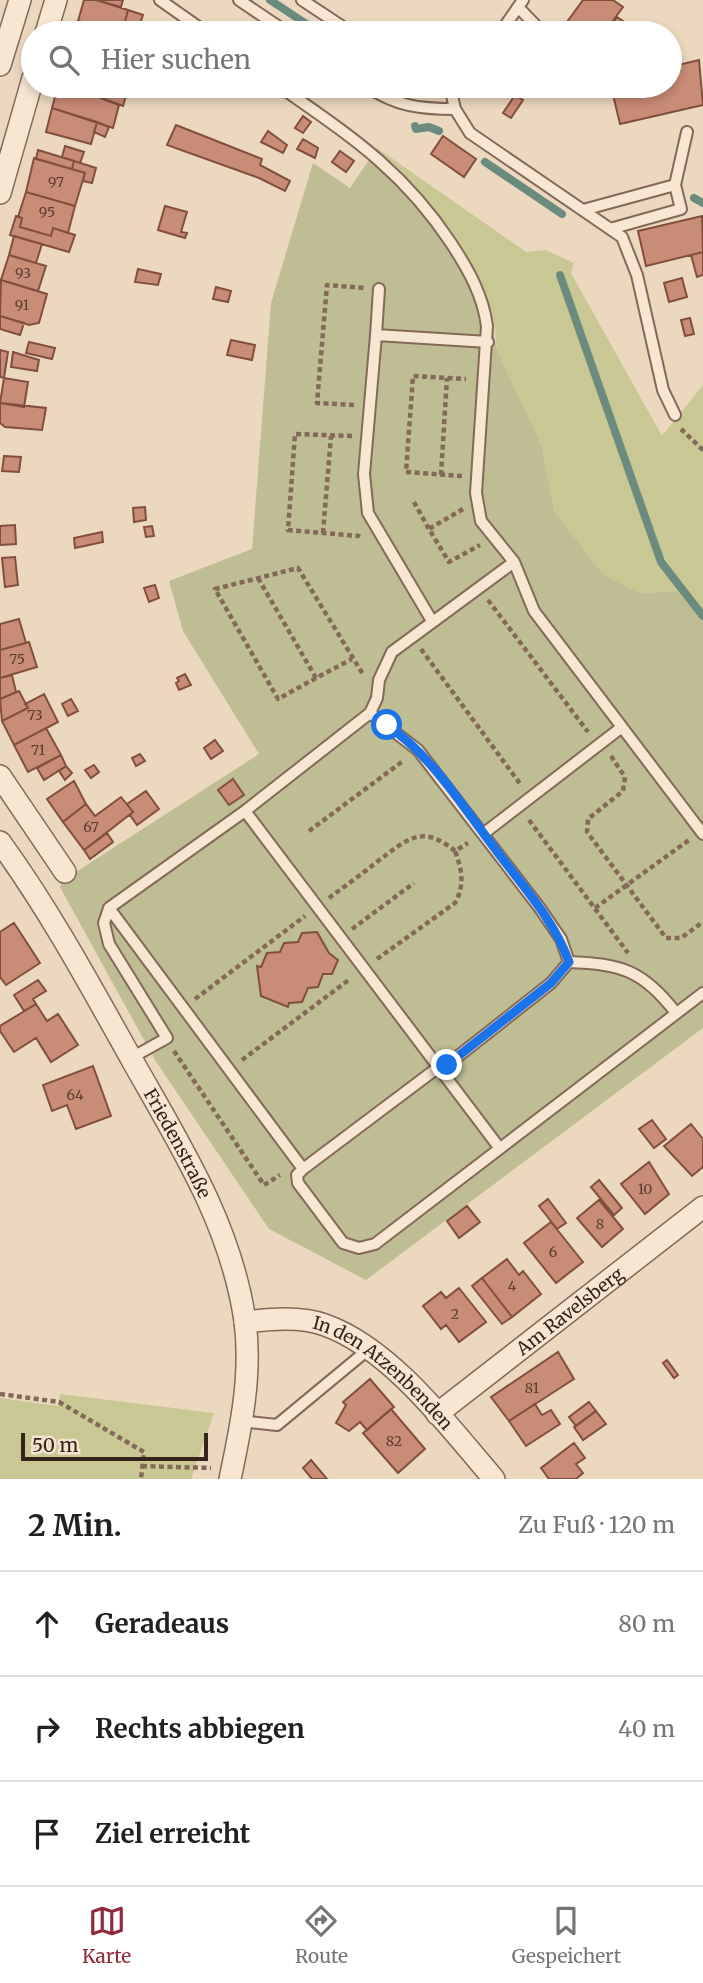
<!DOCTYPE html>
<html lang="de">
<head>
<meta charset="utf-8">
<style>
	body { margin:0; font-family:Merriweather,serif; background:#f2f2f2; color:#202124 }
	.scale { position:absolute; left:21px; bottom:18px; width:187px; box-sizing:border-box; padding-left:7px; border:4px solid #34241c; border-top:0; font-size:19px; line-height:24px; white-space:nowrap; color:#34241c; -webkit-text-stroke:5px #f4e3ce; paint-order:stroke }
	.stop { position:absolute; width:21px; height:21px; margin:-16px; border:5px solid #1a73e8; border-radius:50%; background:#fff }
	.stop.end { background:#1a73e8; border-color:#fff; box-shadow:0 2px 7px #0008 }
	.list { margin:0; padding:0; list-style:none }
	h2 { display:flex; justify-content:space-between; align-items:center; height:91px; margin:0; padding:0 28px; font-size:30px }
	h2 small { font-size:23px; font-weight:400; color:#757577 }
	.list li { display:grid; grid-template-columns:46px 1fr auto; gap:21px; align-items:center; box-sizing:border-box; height:105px; padding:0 28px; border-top:2px solid #e0e0e0 }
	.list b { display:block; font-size:26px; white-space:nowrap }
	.list em { font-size:23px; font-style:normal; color:#757577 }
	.icon { flex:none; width:38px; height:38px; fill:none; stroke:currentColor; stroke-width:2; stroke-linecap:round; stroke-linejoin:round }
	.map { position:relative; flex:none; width:703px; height:1479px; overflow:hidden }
	.search { position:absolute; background:#fff; box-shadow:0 4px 10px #0003; left:21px; right:21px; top:21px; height:77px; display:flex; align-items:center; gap:18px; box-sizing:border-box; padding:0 24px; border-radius:38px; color:#757577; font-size:26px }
	.sheet { height:406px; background:#fff }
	nav { display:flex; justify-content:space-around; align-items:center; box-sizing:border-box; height:98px; border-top:2px solid #e0e0e0; background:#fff; font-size:19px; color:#757577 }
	nav a { display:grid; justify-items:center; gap:4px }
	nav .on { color:#912a3a }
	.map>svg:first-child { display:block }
</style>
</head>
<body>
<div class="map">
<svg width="703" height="1479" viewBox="0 0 703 1479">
	<rect width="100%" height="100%" fill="#ecd8bf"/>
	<path fill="#c9c794" d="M377,148L526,252L546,250L574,263L571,273L662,436L703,385V619L679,591L640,593L603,574L554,511L542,446L497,350L494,321L432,207Z
		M60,1394L214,1413L191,1479H0V1398L58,1406Z"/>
	<path fill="#bebd93" d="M377,148L432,207L472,266L487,297L497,350L542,446L554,511L603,574L640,593L679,591L703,619V1028L366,1280L269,1229L155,1060L60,887L62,881L259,754L183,631L169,581L252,549L271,303L313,163L350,188Z"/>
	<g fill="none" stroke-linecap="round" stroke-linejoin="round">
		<path stroke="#6a8b7e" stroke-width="8" d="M270,0L320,33
			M398,86L406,91
			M415,126L416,129L429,127L439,131
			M485,162L562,214
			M694,198L703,203
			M560,275L661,562L703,616"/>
	</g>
	<path fill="#c98c76" stroke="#824f3f" stroke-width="2" d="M84,0H96L128,10L122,33L78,21Z
		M96,0H123L121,7Z
		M583,0H613L623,7L604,33H559Z
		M128,10L143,15L137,33H122Z
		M617,17L641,33H606Z
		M78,21L120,33H74Z
		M699,60L703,105L620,124L611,86H670V67Z
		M58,86H69L119,105L113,128L52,108Z
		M69,86H120L128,89L123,106Z
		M218,86H252L243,97L234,90L230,96Z
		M503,86L512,91L508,97L499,91Z
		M515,95L523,100L511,118L503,113Z
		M52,108L97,122L91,144L46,132Z
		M303,116L311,122L303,133L295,128Z
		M97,122L109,127L105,137L94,132Z
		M176,125L262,159L260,165L290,181L285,191L259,178L167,145Z
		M268,131L287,145L283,153L261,142Z
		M443,136L476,159L464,177L431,154Z
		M303,139L318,148L315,158L297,149Z
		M65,146L84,152L80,163L62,157Z
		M38,150L74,161L72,169L36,159Z
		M340,151L354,161L346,172L332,162Z
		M34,158L85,173L75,206L26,192Z
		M74,161L96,168L92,183L83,181L85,173L72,169Z
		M26,192L75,206L68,233L53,228L51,236L20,227L22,218L18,217Z
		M165,206L187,212L181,232L187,233L185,238L158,230Z
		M16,216L22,218L20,227L51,236L53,228L75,235L69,252L10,235Z
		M702,216L703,252L646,266L638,231Z
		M14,236L42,244L36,263L9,255Z
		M703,252V275L697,277L691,255Z
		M9,255L46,266L38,291L1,280Z
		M138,269L161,274L158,285L135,282Z
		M682,278L687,297L669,302L664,283Z
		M1,280L47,294L39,323L29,325L0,316Z
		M216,287L231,291L228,302L213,299Z
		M0,316L24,323L20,335L0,329Z
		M690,318L694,334L685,336L681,320Z
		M231,340L255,345L252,360L227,355Z
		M29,342L55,348L52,359L26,353Z
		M0,350L8,352L4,378L0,377Z
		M13,352L39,360L37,371L11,367Z
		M4,378L28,382L24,407L0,403Z
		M0,403L46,408L42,430L5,427L0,423Z
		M4,456L21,457L19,472L2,471Z
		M145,507L146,520L134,522L133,508Z
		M15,525L16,544L0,545V526Z
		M152,526L154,536L146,537L144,527Z
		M102,532L103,542L75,548L74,538Z
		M15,557L18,585L5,587L2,558Z
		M155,585L159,598L149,602L144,588Z
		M19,619L26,643L0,650V624Z
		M29,642L37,667L0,678V650Z
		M185,674L191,685L179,690L176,683L179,681L177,678Z
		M12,675L16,692L0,699V678Z
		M19,691L28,708L2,721L0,699Z
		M44,694L58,722L14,745L2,721L28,708L25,704Z
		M71,699L78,711L68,716L62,704Z
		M46,728L61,755L28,772L14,745Z
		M215,740L223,751L211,759L204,748Z
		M140,754L145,761L136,766L132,758Z
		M61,755L66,766L44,780L37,768Z
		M94,765L99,772L91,778L85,770Z
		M66,766L72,773L65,780L59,771Z
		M233,779L244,795L229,805L218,790Z
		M74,781L86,804L63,822L47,799Z
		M146,791L159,809L137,825L130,815L133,812L127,804Z
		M121,797L133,812L84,850L63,822L86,804L95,816Z
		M107,833L113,842L90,859L84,850Z
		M14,923L40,963L6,985L0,977V932Z
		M317,932L329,953L338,960L332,974H323L318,987L308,988L302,1002L289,1003L288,1007L261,996L257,966L261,967L267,953L280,952L284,943L298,942L302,933Z
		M38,980L46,991L33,999L36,1004L24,1011L14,995Z
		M36,1004L47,1021L58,1014L78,1045L51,1062L36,1038L14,1052L0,1031V1026Z
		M93,1066L111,1116L76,1129L67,1105L52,1111L43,1085Z
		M652,1120L666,1139L654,1148L639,1129Z
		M691,1124L703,1139V1167L692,1176L664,1146Z
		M649,1162L669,1194L645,1214L621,1184Z
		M599,1180L622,1208L614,1215L591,1187Z
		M548,1199L566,1223L557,1229L539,1206Z
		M599,1200L623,1229L602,1247L577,1218Z
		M467,1206L480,1222L459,1238L447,1221Z
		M551,1222L583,1262L556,1283L524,1243Z
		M507,1259L519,1275L523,1271L541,1294L512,1317L482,1278Z
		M482,1278L512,1317L502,1324L472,1286Z
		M459,1288L486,1322L459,1342L446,1325L441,1329L423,1306L441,1292L446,1298Z
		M558,1352L574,1379L509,1421L491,1397Z
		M667,1360L678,1375L674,1378L663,1363Z
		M370,1379L394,1407L367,1430L360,1422L349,1431L336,1423L346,1405L343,1402Z
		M589,1402L596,1411L576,1426L569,1417Z
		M535,1404L542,1415L551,1410L560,1424L526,1446L509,1421Z
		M391,1409L425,1449L398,1473L363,1433Z
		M596,1411L606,1424L583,1440L574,1427Z
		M574,1443L585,1458L576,1464L583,1473L576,1479H549L541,1468Z
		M311,1460L327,1479H312L303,1468Z"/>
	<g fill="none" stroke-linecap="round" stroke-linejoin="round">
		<g stroke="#846958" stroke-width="14">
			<path id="service" d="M160,0L207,33
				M239,0L288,33
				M302,0L352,33
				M518,7L543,33
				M500,33L523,0
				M279,86C350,136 402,169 451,243C468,269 483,295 487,326L476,493L481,521L514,562L534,611L703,834
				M366,86C397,106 418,109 455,109
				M450,86L455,109L470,133L622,237L637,275L663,390L675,415
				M583,210L675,185L687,132
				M610,229L681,209L675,185
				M376,335L379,289
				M432,621L368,513L364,474L376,335L488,342
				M245,811L498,1146
				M483,834L622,727
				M109,908L303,1169L297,1175L298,1183L343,1243L359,1248L375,1244L703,993
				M569,962C621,964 643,970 676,1013
				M131,1058L167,1038L109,944L104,923L109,908L245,811L370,713L377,698L379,680L392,652L514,562
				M303,1169L432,1072L447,1065L551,983L569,962L561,939L539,907L418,750L370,713
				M241,1421L277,1425L370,1348"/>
		</g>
		<g stroke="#846958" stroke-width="24">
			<g id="minor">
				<path d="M46,33L56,0"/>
				<path d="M0,65L20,0"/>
				<path d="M0,193L33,78"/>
				<path d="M0,776L65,872"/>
				<path id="s1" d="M0,842C50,911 90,985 132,1060C179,1143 231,1224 245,1321C252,1375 241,1427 230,1479"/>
				<path id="s2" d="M245,1322C270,1319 301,1316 325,1325C392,1349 449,1427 494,1479"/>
				<path id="s3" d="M437,1414L703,1207"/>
			</g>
		</g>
		<path stroke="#846958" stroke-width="4.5" stroke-dasharray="5 3.5" stroke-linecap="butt" d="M354,405L317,403L327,285L365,288
			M681,429L703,450
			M352,436L295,434L288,530L358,536L360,531
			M441,475L447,378
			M462,476L406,472L413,376L466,379
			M414,502L429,529
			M463,509L429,529L449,562L480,545
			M323,533L331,436
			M258,578L316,678L352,659
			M488,600L588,732
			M421,649L521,785
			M316,678L278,699L215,589L298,568L364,676
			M611,756L625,777L623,791L588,819L587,832L666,938H681L703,922
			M529,820L628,953
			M309,831L403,761
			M329,898C345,886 362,874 378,861C407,840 421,823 455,851L468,843
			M595,908L689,840
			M352,929L414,883
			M377,959L455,903C465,885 462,870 455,851
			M195,999L305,916
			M174,1051L264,1185L280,1175
			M242,1060L350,979
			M0,1394L59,1402L144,1452L141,1479
			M142,1466L211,1468"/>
		<use href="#service" stroke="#f7e6d2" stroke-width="10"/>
		<use href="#minor" stroke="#f7e6d2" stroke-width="21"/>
	</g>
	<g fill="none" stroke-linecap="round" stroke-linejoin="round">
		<path stroke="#1a73e8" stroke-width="9" d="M387,725C432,756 463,807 496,850C522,885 554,920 569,962L551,983L447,1065"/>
	</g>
	<g text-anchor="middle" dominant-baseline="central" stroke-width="7" stroke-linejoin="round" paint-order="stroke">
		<g font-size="14" fill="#593e32">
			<text x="56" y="182">97</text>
			<text x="47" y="212">95</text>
			<text x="23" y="273">93</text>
			<text x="22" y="305">91</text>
			<text x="17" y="659">75</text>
			<text x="35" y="715">73</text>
			<text x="38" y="750">71</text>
			<text x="91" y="827">67</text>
			<text x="75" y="1095">64</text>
			<text x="645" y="1189">10</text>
			<text x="600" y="1224">8</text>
			<text x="553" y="1252">6</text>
			<text x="512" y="1286">4</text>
			<text x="455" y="1314">2</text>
			<text x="532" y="1388">81</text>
			<text x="394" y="1441">82</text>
		</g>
		<g font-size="18" fill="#34241c" stroke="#f4e3ce">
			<text stroke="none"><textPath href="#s1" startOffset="350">Friedenstraße</textPath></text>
			<text stroke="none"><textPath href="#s3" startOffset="168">Am Ravelsberg</textPath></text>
			<text stroke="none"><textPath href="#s2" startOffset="156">In den Atzenbenden</textPath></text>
		</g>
	</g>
</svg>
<div class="scale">50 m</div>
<div class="stop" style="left:387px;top:725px"></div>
<div class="stop end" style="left:447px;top:1065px"></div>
<div class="search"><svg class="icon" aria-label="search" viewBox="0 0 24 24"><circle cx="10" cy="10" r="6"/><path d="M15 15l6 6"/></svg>Hier suchen</div>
</div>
<section class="sheet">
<h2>2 Min.<small>Zu Fuß · 120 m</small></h2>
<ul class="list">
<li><svg class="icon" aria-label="ahead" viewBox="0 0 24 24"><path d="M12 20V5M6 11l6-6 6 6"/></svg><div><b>Geradeaus</b></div><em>80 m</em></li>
<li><svg class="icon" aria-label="right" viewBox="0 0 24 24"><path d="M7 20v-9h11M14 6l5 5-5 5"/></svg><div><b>Rechts abbiegen</b></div><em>40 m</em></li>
<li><svg class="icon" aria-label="arrive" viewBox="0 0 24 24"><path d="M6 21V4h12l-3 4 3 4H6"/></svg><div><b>Ziel erreicht</b></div></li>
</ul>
</section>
<nav>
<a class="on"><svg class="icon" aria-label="map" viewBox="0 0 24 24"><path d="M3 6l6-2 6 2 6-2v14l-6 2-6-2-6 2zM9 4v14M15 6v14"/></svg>Karte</a>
<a><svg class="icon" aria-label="directions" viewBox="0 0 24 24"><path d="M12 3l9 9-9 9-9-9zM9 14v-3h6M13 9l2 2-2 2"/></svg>Route</a>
<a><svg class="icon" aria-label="saved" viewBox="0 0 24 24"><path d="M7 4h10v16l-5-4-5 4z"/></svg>Gespeichert</a>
</nav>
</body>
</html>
